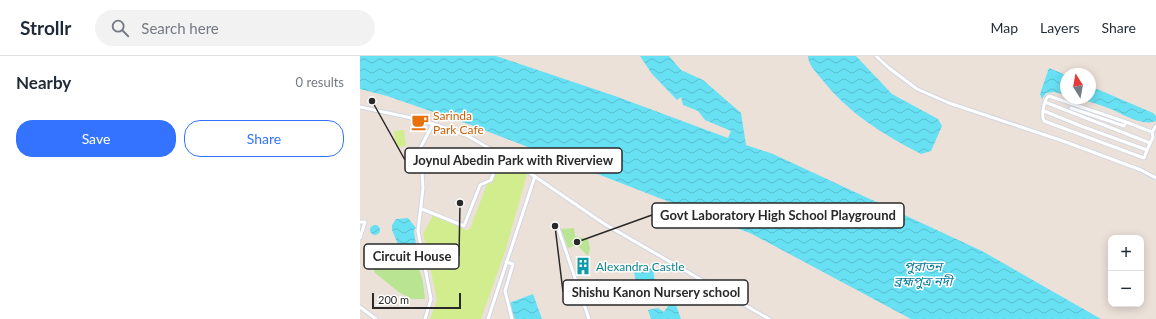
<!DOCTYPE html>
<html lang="en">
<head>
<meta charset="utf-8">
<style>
	body { margin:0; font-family:Lato,"Noto Sans Bengali",sans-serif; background:#f2f2f3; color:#1f2937 }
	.controls { position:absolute; right:12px; bottom:12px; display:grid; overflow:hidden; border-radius:8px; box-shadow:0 2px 10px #0003 }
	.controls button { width:36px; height:36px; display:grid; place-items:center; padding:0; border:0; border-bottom:1px solid #e0e1e3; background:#fff; color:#1f2937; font:20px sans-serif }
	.compass { position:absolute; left:700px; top:12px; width:36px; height:36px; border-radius:50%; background:#fff; box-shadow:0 2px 10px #0003; rotate:349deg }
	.scale { position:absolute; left:12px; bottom:10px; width:89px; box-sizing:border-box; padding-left:4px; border:2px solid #292929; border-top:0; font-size:11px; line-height:14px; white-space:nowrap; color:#292929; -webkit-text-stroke:3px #fff; paint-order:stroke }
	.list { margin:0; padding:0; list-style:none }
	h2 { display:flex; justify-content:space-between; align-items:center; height:52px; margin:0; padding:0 16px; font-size:17px }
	h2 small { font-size:13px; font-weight:400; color:#747a83 }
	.actions { display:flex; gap:8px; padding:12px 16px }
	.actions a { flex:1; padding:9px 0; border:1px solid #3373ff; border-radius:16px; text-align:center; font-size:14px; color:#3373ff }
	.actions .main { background:#3373ff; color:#fff }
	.icon { flex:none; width:22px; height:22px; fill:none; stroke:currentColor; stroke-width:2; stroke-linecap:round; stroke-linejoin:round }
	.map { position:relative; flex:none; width:796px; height:263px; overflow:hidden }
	header { display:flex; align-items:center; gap:24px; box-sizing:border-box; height:56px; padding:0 20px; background:#fff; border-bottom:1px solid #e0e1e3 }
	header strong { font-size:19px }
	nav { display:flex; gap:22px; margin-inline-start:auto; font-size:14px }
	.search { width:280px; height:36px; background:#f2f2f3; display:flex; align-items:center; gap:10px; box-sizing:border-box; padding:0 14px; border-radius:22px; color:#747a83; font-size:15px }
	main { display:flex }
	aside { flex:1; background:#fff }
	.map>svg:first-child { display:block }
</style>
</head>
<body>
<header>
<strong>Strollr</strong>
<div class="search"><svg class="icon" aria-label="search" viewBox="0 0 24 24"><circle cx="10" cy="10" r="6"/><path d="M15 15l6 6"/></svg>Search here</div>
<nav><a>Map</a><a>Layers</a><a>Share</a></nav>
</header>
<main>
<aside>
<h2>Nearby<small>0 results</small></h2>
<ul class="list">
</ul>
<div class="actions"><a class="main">Save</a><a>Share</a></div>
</aside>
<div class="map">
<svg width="796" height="263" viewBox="0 0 796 263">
	<defs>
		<pattern id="water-waves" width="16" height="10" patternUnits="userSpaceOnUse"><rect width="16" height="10" fill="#67e0f3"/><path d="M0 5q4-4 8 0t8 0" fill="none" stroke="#59c0d0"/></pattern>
	</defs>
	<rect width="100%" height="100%" fill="#ece1d9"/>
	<path fill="#b9e593" d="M214,172L215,180L228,183L230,193L228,200L217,189L208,192L201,173Z
		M53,191L63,226L65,243H52L40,237L15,217L7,196Z"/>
	<path fill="#d1ed8e" d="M44,74L46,90L36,91L34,75Z
		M142,101L167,118L146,193L121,263H70L77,244L63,178L73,159L106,174L110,173L127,128L132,126Z"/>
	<path fill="url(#water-waves)" d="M0,0H136L255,40L368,82L371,75L345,64L338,55L323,49L321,41L317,44L292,18L280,0H309L321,14L343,24L381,57L386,89L413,98L622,195L741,263H551L392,178L111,69L27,40L0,33Z
		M448,0H496L532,38L578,63L582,70L571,95L561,98C521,77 488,57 460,21C455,15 448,8 448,0Z
		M689,12L706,19V39L694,36L686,37L682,43L680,38Z
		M730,30L793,57L796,60V65C781,71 762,57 748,52C738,48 728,45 717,42H730Z
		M48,162L56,172L54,174L56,189L39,191L32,174V169L36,163Z
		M10 174a5 5 0 1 1 10 0a5 5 0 1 1-10 0Z
		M293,212L297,242L289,247L283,248L278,239L274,215Z
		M173,238L182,263H155L149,247Z
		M315,246L321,263H291L288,254L298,252L304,256L308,250Z"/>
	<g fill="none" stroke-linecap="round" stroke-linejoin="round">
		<g stroke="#cfd5e2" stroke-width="5">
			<path id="minor" d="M516,0L529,12L557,33L589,47L703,85L781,114L796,122
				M685,46L790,87
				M0,51L61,64L106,79L158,109L243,167L409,263
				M684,55L721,70L787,94L793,81L792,76L766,66L764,70L711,52
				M766,66L689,40C684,43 681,59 684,65L784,102L787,94
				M792,76L796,70
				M62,153L104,170L120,129L131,124L141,98
				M0,166H5L0,182
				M198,172L229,263
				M146,206L153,208L145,235L152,263
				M0,251L16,263
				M65,263L71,243L58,175L63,132L62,115L57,98L73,68
				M128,263L175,120"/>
		</g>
		<use href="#minor" stroke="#fff" stroke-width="3"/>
	</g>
	<defs>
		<g id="cafe-bare" transform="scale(1.38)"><path d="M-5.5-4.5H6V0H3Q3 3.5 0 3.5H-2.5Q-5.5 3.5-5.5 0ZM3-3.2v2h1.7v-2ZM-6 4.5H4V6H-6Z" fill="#e8710a" stroke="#fff" stroke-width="2.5" paint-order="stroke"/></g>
		<g id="building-bare" transform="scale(1.38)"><path d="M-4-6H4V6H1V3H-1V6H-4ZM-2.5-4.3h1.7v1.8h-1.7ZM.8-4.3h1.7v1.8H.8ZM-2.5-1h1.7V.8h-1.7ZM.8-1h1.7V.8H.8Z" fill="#0f9aa8" stroke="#fff" stroke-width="2.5" paint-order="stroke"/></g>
	</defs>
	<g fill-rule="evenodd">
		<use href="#cafe-bare" x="60" y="66"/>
		<use href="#building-bare" x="223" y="210"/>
	</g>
	<g text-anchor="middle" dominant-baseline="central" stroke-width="3" stroke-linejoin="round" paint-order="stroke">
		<g font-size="12" fill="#c56008" stroke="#fff" text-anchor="start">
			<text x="73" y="59">Sarinda<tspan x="73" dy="14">Park Cafe</tspan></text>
		</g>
		<g font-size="12" fill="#0d838f" stroke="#fff" text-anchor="start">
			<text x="236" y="210">Alexandra Castle</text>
		</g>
		<g font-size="13" font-style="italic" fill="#087d9d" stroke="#fff">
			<text x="563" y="210">পুরাতন<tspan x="563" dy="15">ব্রহ্মপুত্র নদী</tspan></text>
		</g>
	</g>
	<path fill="none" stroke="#292929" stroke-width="1.5" d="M12 45L45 104M217 186L292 159M100 147L99 200M195 170L203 236"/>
	<g fill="#292929" stroke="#fff" stroke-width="1.5">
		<circle cx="12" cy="45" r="4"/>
		<circle cx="217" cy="186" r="4"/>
		<circle cx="100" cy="147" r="4"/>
		<circle cx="195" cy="170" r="4"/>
	</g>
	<g fill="#fff" stroke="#292929" stroke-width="1.5">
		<rect x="45" y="92" width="217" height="25" rx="4"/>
		<rect x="292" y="147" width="252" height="25" rx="4"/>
		<rect x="4" y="188" width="95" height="25" rx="4"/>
		<rect x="203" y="224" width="185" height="25" rx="4"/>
	</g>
	<g font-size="13" text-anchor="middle" font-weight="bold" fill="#292929">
		<text x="153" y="109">Joynul Abedin Park with Riverview</text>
		<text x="418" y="164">Govt Laboratory High School Playground</text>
		<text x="52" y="205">Circuit House</text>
		<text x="296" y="241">Shishu Kanon Nursery school</text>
	</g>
</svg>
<div class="controls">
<button>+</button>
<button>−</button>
</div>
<svg class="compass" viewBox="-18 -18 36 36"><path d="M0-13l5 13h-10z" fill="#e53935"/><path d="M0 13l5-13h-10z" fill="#747a83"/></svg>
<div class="scale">200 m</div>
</div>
</main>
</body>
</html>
